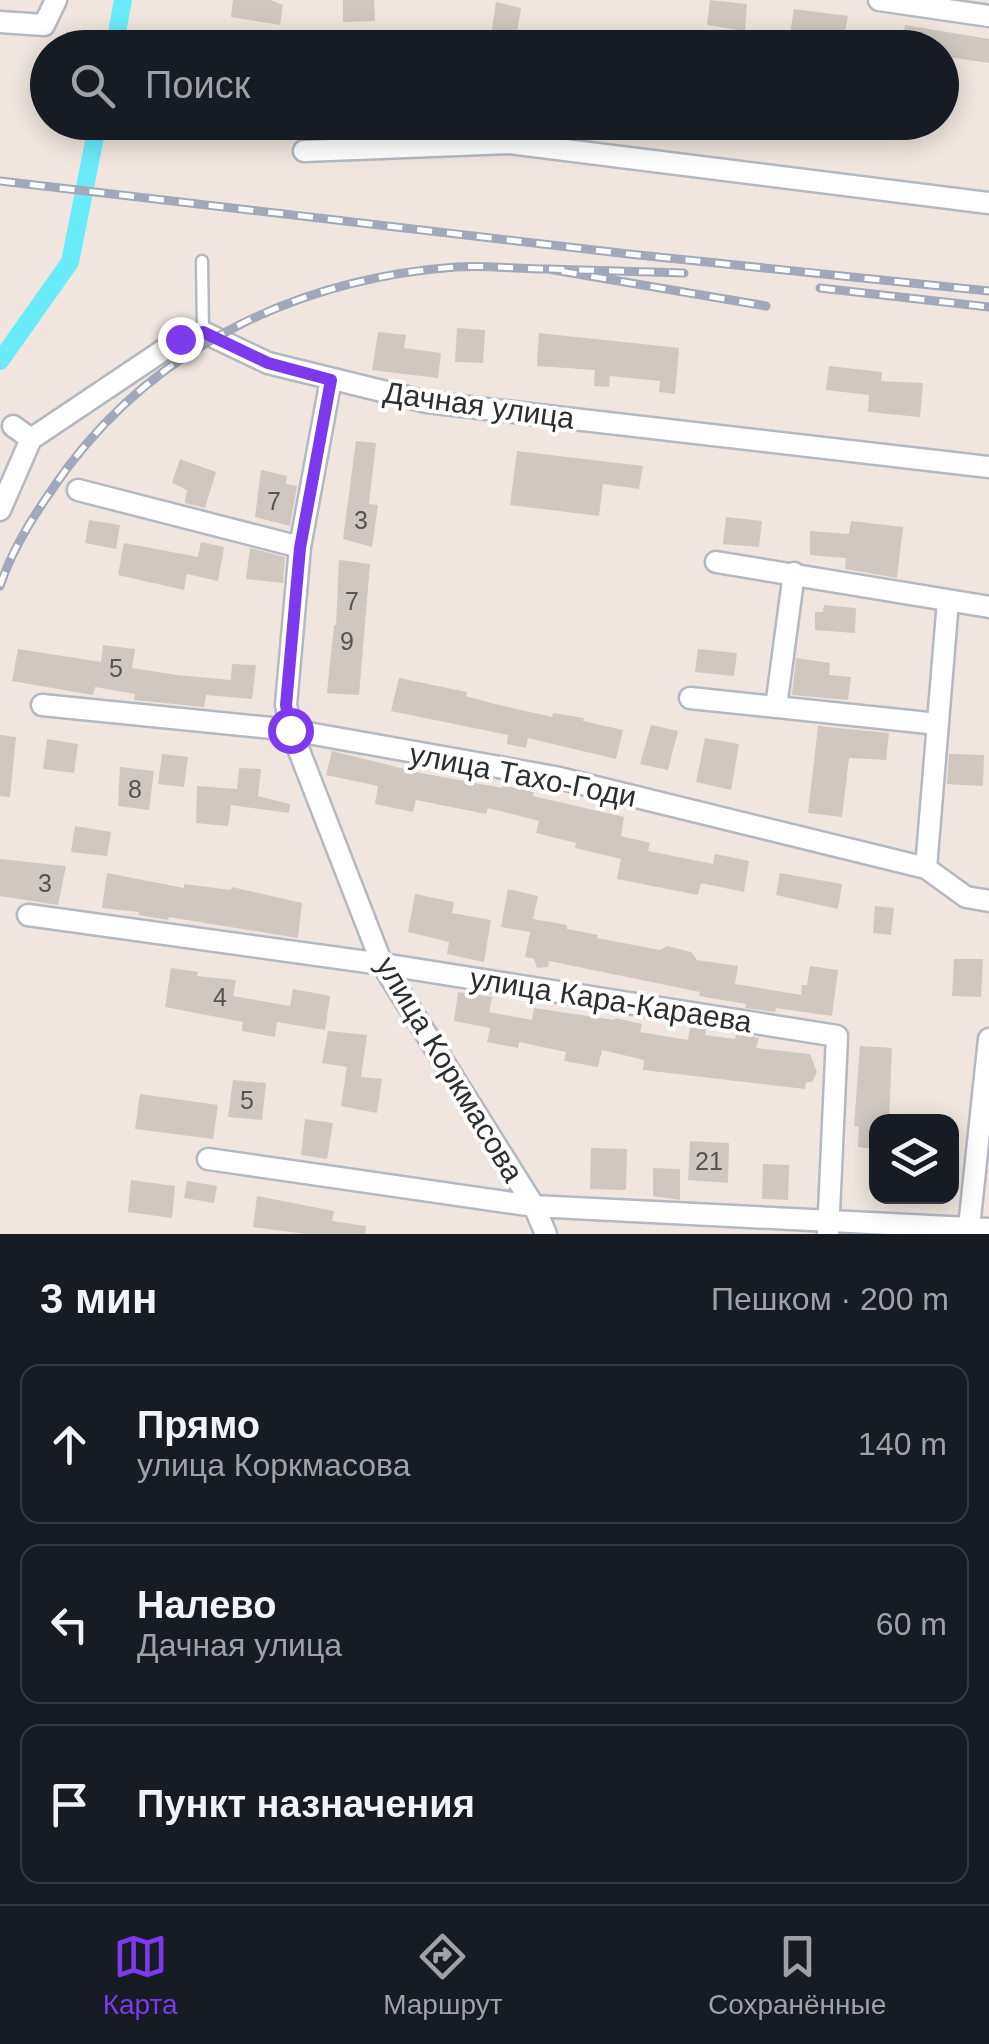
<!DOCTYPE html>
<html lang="ru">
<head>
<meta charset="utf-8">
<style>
	body { margin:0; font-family:Helvetica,sans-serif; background:#242831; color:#f1f3f6 }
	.controls { position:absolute; right:30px; bottom:30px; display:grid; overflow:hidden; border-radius:20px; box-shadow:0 5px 25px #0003 }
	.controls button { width:90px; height:90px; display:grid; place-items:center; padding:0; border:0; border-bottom:2px solid #363941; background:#171b24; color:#f1f3f6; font:50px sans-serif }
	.stop { position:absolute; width:30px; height:30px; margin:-22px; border:8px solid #7c3aed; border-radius:50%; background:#fff }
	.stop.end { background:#7c3aed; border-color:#fff; box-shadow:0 2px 10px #0008 }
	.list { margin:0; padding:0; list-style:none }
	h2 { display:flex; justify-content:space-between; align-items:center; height:130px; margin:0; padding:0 40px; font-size:42px }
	h2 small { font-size:32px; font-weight:400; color:#9ea1a6 }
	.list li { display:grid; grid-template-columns:65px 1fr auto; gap:30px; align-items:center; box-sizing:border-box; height:160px; margin:0 20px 20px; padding:0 20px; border:2px solid #363941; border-radius:20px }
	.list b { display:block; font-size:38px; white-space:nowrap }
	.list p { margin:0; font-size:32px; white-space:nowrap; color:#9ea1a6 }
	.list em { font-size:32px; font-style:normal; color:#9ea1a6 }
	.icon { flex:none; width:55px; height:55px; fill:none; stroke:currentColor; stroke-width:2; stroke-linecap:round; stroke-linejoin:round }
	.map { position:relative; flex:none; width:989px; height:1234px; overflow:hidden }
	.search { position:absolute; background:#171b24; box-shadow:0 5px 25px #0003; left:30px; right:30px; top:30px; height:110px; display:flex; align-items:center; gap:25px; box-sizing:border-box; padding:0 35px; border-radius:55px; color:#9ea1a6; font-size:38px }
	.sheet { height:670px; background:#171b24 }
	nav { display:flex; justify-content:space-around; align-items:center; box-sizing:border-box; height:140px; border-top:2px solid #363941; background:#171b24; font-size:28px; color:#9ea1a6 }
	nav a { display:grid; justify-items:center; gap:5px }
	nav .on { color:#7c3aed }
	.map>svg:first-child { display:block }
</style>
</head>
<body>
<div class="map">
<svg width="989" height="1234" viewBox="0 0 989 1234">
	<rect width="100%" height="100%" fill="#f0e6df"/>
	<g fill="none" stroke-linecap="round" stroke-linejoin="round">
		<path stroke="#6aebfa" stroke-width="18" d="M114,48L123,0
			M0,361L70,262L98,122"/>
	</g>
	<path fill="#cfc7c0" d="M233,0H270L283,5L280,25L231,17Z
		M343,0H374L375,21L343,22Z
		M710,0L747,4L745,31L707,25Z
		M496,2L521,8L516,39L491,35Z
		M794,9L848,16L842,48H820L822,38L790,33Z
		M905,25L989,39V63L942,56V48H901Z
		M457,328L485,330L483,363L455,362Z
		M378,332L406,335L404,348L441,353L438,378L372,370Z
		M539,333L679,348L675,394L659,392L660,381L610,376L609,387L594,386L595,370L537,366Z
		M829,366L882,372L881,381L923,383L920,417L868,412L869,395L826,390Z
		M356,441L376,443L369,504L378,505L372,547L343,539Z
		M517,451L643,466L639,489L603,484L599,516L510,505Z
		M180,459L216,472L205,508L185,503L187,490L172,483Z
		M261,470L287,476L286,484L297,486L290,526L255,517Z
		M726,517L762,521L759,547L723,544Z
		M89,520L120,525L116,549L85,543Z
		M851,521L903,527L897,578L845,569L846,558L810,555V531L849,534Z
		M201,542L224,547L218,581L187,574L184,590L118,575L124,543L198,557Z
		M250,548L285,557L283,583L246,579Z
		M339,560L370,564L359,695L327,693L334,625H336Z
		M824,605L856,608L855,633L815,630V612H823Z
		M103,645L135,649L132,668L177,675L231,680L232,664L256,665L252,699L206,695L204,707L134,700L135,694L95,687L93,695L12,681L18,649L101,662Z
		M698,649L737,653L734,676L695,672Z
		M796,658L830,663L829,675L851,677L848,700L792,695Z
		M399,678L467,692L466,696L495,704L552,717L553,713L584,718L583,721L623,730L616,759L528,738L526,748L507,744L508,735L391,711Z
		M651,725L678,731L668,770L640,764Z
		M818,726L889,733L886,760L849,758L842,817L808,813Z
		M0,735L16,737L10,797L0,796Z
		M705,738L739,744L731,790L696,782Z
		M47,739L78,744L74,773L43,769Z
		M332,751L421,773L502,788L503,785L534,792L533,796L624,817L621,836L650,843L648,851L713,864L715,854L749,861L744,892L701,883L698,895L617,879L621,859L575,848L576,843L536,833L539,821L488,808L486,814L416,800L413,812L375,804L378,786L326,775Z
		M162,754L188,757L184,787L158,784Z
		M949,754L984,755L983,786L947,784Z
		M120,767L154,771L149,810L118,806Z
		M239,768L261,769L258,796L290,804L289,813L231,805L228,826L196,823L197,786L237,789Z
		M75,826L111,832L107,856L71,852Z
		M0,859L66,866L58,905L0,896Z
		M107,873L184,888V884L231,890L232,887L302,903L298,938L169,917L168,920L138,915L139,912L102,908Z
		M780,873L842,884L838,909L776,895Z
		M508,889L538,896L533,919L567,925V929L598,935L597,938L660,950L667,946L691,952L697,960L738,966L735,984L801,995L802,985H807L810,966L838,970L832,1016L776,1008L775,1012L745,1008L746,1004L699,996L700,992L549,961L548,967L537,968L534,959L525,957L530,932L501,927Z
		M415,894L454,902L452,913L491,920L484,962L447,954L449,942L408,932Z
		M875,906L894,908L891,935L873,933Z
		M954,959H983L981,997L952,996Z
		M171,968L198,972L197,976L236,980L233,996L290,1006L293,989L330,996L325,1030L277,1022L275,1037L242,1031L243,1022L165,1007Z
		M458,992L492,997L489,1012L532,1020L534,1008L614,1020L615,1018L642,1024L640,1032L688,1040L690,1027L706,1029L705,1035L735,1039L736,1034L759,1038L756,1048L810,1054L817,1072L812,1082H806L805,1089L643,1070L644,1060L602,1050L598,1067L564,1061L566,1052L519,1042L518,1048L487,1042L490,1028L454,1021Z
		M328,1031L367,1035L361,1077L382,1079L377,1113L341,1106L347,1067L322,1063Z
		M860,1046L892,1048L889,1122H876V1149L858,1147L859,1127L854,1126Z
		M233,1080L266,1083L262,1120L228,1117Z
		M140,1094L218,1105L213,1139L135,1129Z
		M305,1119L333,1123L327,1159L301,1155Z
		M690,1141L729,1143L728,1183L688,1180Z
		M591,1148L627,1149L626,1190L590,1189Z
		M763,1164L789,1165L788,1200L762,1199Z
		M653,1168L680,1169V1200L653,1196Z
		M131,1180L175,1186L172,1218L128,1212Z
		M187,1181L217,1186L214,1203L184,1198Z
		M257,1196L334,1211L332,1221L366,1226L365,1234H306L253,1227Z"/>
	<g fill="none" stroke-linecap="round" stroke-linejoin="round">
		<g stroke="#b3b8c2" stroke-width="15">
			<path id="lane" d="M202,261L203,332"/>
		</g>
		<g stroke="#b3b8c2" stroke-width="25">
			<path id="street" d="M879,0L989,16
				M0,22L44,25L56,0
				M304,151L509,143L989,203
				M331,379L300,547L286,705L291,730L382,964L534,1206L546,1234
				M13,426L31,439L180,339L203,332L268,363L427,402L989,467
				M78,490L300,547
				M0,510L31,439
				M716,562L989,607
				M690,698L938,724
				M42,705L291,730L555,777L926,868L966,897L989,901
				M776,707L794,573
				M926,868L948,601
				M28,915L382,964L837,1036L828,1234
				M208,1159L534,1206L989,1229
				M969,1227L989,1039"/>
		</g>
		<use href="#lane" stroke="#fff" stroke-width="10"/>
		<use href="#street" stroke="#fff" stroke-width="20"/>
		<g stroke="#a1a8b9" stroke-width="9">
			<path id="rail" d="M0,181L629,254L989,291
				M684,273L548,269L766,306
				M820,288L989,307
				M0,586C14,543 42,503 68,467C161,343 304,278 456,267C486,265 517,269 548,269"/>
		</g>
		<use href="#rail" stroke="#fff" stroke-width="5" stroke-dasharray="15" stroke-linecap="butt"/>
	</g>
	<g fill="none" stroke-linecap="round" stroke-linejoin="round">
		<path stroke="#7c3aed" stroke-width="12" d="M180,339L203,332L268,363L331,380L300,548L286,705L290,730"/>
	</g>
	<g text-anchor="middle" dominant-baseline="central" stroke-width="8" stroke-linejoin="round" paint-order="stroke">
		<g font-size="25" fill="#565452">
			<text x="274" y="501">7</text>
			<text x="361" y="520">3</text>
			<text x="352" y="601">7</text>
			<text x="347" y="641">9</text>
			<text x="116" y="668">5</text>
			<text x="135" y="789">8</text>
			<text x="45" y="883">3</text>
			<text x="220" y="997">4</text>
			<text x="247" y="1100">5</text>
			<text x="709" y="1161">21</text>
		</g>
		<g font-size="30" fill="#2e2e2e" stroke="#fff">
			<text transform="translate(479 405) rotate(8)">Дачная улица</text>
			<text transform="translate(523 775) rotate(11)">улица Тахо-Годи</text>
			<text transform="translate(611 1000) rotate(9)">улица Кара-Караева</text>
			<text transform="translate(450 1069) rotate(59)">улица Коркмасова</text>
		</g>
	</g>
</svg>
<div class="controls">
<button><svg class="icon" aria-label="layers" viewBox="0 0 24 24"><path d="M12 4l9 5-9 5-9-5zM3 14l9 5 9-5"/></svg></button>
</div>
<div class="stop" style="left:290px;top:730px"></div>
<div class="stop end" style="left:180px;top:339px"></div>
<div class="search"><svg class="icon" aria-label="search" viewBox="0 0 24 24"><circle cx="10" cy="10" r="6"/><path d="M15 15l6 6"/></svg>Поиск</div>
</div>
<section class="sheet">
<h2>3 мин<small>Пешком · 200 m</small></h2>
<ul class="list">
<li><svg class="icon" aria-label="ahead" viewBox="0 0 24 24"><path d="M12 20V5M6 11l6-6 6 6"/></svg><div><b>Прямо</b><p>улица Коркмасова</p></div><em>140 m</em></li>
<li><svg class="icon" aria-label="left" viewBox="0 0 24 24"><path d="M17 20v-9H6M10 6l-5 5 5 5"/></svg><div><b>Налево</b><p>Дачная улица</p></div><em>60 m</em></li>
<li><svg class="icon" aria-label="arrive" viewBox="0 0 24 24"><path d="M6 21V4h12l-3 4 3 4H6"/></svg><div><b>Пункт назначения</b></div></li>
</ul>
</section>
<nav>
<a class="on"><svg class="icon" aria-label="map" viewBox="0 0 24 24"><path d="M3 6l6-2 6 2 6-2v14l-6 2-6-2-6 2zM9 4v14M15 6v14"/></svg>Карта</a>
<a><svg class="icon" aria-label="directions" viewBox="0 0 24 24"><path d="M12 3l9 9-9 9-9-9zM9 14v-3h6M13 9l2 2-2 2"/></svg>Маршрут</a>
<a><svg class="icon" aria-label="saved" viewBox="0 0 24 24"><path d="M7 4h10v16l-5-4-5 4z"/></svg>Сохранённые</a>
</nav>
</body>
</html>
